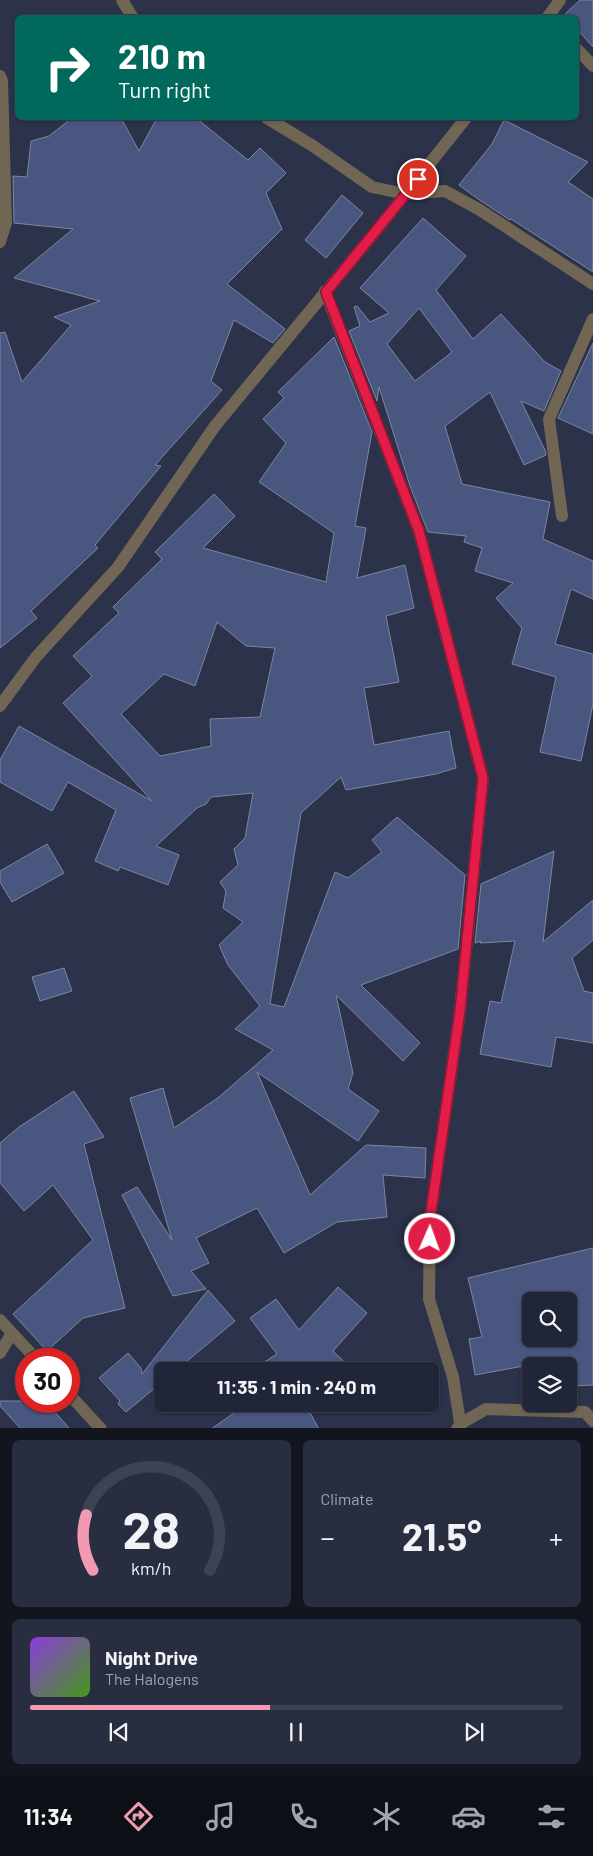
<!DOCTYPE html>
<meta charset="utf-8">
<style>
:root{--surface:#202637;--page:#282e3f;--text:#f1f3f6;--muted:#a2a5ad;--line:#3d4352;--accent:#f19ab2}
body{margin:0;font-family:Barlow,sans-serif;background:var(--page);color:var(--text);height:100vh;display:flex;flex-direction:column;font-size:19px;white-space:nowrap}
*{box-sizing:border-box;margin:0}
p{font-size:16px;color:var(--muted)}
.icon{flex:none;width:28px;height:28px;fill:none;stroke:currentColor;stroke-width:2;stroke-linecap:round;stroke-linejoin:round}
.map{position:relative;height:1428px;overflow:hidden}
.details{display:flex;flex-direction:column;gap:12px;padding:12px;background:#12151e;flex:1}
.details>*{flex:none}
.top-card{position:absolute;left:15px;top:15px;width:564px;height:105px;border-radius:8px;box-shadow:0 1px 4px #0004,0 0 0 1px var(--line);background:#00695c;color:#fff;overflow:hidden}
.tools{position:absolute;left:522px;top:1292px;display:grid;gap:10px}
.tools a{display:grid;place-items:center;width:55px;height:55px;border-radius:8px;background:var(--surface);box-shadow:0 1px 4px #0004,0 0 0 1px var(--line);font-size:25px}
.speed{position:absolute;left:15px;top:1348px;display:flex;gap:10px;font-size:25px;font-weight:700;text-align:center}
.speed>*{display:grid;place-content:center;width:65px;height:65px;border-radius:50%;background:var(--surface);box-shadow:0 1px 4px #0004,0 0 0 1px var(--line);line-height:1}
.speed .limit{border:8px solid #d22;background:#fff;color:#111}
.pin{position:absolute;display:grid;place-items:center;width:42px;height:42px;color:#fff;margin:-21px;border:2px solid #fff;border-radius:50%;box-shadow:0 1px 5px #0007}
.me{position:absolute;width:55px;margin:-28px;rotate:2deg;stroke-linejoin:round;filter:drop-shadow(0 0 4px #0008)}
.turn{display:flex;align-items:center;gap:18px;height:105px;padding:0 20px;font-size:22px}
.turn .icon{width:65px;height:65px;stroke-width:2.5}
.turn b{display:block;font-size:35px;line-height:42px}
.big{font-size:38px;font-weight:700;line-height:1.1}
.details .widget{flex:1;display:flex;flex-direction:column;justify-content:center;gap:8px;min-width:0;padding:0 18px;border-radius:8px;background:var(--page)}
.details .dial{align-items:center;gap:0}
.dial svg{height:130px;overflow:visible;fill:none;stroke:var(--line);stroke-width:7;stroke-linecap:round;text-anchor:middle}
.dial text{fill:var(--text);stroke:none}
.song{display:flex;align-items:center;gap:15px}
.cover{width:60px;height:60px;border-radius:8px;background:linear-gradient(135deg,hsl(270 70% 55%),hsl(100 70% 35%))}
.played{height:5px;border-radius:2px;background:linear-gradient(90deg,var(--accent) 45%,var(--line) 45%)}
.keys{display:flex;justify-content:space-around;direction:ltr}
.heat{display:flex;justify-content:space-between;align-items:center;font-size:28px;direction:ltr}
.details .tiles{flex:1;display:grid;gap:12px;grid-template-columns:1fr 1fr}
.widget:last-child{grid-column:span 2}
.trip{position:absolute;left:154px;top:1362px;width:285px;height:50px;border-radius:8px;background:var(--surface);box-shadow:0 1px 4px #0004,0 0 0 1px var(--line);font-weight:700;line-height:50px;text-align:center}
.menu{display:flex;height:80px;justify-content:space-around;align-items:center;background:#0d0f16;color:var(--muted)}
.menu .icon{width:35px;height:35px}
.menu .selected{color:var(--accent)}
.menu b{font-size:22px;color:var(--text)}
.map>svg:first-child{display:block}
</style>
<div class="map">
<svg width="593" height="1429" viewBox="0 0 593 1429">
<rect width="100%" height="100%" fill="#2b3249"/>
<path fill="#495680" stroke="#7d86a1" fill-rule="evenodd" d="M580,0h13v47l-17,-19v-10h-9l-3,-3z
M72,118h49l18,33 18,-33h39l52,42 12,-12 26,25 -20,20 16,36 -55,55 58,45 -12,14 -39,-23 -23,61 11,9 -67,75 6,1 -66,79 3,3 -67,63 6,7 -37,30v-315l5,-1 17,50 49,-57 -17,-8 46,-16 -86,-23 59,-49 -59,-6 -1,-47 14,1 4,-36 18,-5z
M504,120l84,42 -20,20 25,17v73l-82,-53 -1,1 -32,-21 -19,-14 33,-41z
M342,195l21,18 -37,45 -21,-18z
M423,218l43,38 -30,34 37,49 28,-25 44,48 16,9 -17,40 -23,-10 24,49 1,5 -22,10 -34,-73 -45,34 17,58 88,18 -7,37 50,22v38l-22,-10 -16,55 38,10v50l-12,57 -41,-9 16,-75 -44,-13 10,-36 -26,-30 17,-15 -38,-12 7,-23 -18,-6 2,-6 -38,-4 -18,-46 -31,-99 -2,14 -28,-70 11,-5 -6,-19 3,-1 13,16 19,-9 -29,-25zM419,308l33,44 -37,29 -28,-37z
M334,337l38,95 -17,94 11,2 -9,50 48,-13 9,43 -28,8 13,66 -35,6 10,57 75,-14 7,37 -20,6 -90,16 -5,-13 -40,36 -31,191 14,3 51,-135 13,6 34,-26 -10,-12 25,-23 68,58 -7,74 -97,36 59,58 -17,18 -67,-66 17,78 -5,16 31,22 -21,30 -101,-69 53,123 56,-50 60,3 -1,30 -42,-3 4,42 -50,5 -53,31 -27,-45 -61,30 13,25 -18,8 15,18 -33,7 -51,-101 15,-8 35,53 -42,-142 33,-10 11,40 45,-31 54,-47 -38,-21 25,-23 -32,-41 -9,-20 24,-23 -20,-14 3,-17 -6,-9 18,-17 -4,-16 11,-11 8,-45 -42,4 -5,7 -9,4 -41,38 23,9 -11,30 -48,-18 -2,4 -23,-10 21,-51 -48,-28 -16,29 -52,-29v-22l19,-34 133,75 -89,-98 29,-27 -19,-20 46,-43 -6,-6 49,-48 -7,-7 59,-58 21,22 -32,32 123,34 8,-49 -75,-51 27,-39 -23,-24 21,-21 -6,-6zM217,622l29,24 29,2 -15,69 -50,2 1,27 -51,10 -39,-42 43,-40 31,12z
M593,343v91l-35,-16z
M47,844l17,29 -52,29 -12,-20v-11z
M554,851l-11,91 50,-42v40l-21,18 12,33 9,2v50l-37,-6 -5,30 -71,-13 10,-53 11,2 14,-62 -35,2 1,-2 -6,2 6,-59z
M64,968l8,23 -32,10 -8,-24z
M74,1091l30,46 -20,7 41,164 -42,10 -36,33 -34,-37 80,-74 -40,-55 -29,26 -24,-28v-40l19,-16z
M593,1248v137l-24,1v-20h-17l-1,-5 -76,14 -6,-36 13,-2 -14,-59zM531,1301h38v38h-38z
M338,1287l29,26 -34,38 21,20h-104l27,-17 -27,-36 26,-19 23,31z
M208,1290l27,31 -60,50h-13v11l-36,30 -8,-8 2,-3 -21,-23 29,-25 13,15 1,6z
M0,1401h45l25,28h-49l-21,-23z
M247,1404h58l14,25h-108z"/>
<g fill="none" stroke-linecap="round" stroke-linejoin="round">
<path stroke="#716653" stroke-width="12" d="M122,0l11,18
M547,18l13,-18
M576,48l17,18
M0,76l2,5 4,142 -6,19
M267,118l46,28 59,41 33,7 40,-3 35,19 113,74
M325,291l94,240 64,247 -23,233 -30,208 -1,80 24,78 8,52
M562,516l-13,-97 44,-100
M0,706l36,-49 82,-90 97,-141 161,-195 90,-113
M0,1320l12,13 -12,20
M12,1333l24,26
M69,1394l32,35
M457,1429l3,-5 26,-15 99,3 8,9"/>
</g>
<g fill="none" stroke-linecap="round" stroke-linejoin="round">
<g stroke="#92132f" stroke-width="12">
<path id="route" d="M418,179l-92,113 93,239 64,247 -23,233 -30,208v20"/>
</g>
<use href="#route" stroke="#e11d48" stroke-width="9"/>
</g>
</svg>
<div class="tools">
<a><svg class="icon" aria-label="search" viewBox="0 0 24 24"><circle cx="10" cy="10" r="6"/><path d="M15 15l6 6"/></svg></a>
<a><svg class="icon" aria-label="layers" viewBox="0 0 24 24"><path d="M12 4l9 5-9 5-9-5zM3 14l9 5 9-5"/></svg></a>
</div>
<div class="speed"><div class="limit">30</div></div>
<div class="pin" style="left:418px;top:179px;background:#d93025"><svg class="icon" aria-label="arrive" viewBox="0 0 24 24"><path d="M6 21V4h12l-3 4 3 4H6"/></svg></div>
<svg class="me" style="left:430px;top:1239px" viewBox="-20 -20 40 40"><circle r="17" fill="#e11d48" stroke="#fff" stroke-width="3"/><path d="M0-11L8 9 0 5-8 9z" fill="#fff"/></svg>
<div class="trip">11:35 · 1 min · 240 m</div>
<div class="top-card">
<div class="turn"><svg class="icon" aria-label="right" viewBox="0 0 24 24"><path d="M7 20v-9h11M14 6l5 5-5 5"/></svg><div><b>210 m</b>Turn right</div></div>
</div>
</div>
<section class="details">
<div class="tiles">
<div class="widget dial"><svg viewBox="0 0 100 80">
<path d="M14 69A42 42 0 1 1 86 69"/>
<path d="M14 69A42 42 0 0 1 10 35" stroke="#f19ab2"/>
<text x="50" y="56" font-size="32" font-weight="700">28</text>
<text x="50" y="72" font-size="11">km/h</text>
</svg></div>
<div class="widget"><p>Climate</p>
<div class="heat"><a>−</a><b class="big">21.5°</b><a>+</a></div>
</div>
<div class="widget">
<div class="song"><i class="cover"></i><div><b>Night Drive</b><p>The Halogens</p></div></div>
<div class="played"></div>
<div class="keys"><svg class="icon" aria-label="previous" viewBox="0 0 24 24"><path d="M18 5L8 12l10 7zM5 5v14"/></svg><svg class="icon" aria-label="pause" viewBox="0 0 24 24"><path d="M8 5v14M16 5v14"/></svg><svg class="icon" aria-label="next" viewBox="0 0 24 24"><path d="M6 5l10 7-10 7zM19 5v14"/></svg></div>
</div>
</div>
</section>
<nav class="menu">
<b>11:34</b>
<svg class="icon selected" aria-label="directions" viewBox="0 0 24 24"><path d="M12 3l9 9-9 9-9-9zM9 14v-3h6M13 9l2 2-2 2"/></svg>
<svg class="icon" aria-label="music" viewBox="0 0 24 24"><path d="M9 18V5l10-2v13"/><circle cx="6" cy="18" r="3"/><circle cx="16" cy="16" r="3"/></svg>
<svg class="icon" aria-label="phone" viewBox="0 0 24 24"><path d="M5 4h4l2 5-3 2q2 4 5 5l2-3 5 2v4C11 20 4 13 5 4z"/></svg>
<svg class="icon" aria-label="climate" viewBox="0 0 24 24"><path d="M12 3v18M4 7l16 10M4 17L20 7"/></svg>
<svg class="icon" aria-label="car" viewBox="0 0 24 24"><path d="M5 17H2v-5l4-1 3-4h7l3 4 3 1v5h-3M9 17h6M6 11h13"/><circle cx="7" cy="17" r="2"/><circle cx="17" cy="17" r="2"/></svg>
<svg class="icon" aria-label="filters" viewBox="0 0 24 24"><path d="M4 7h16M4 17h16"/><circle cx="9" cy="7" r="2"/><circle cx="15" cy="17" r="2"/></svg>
</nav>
